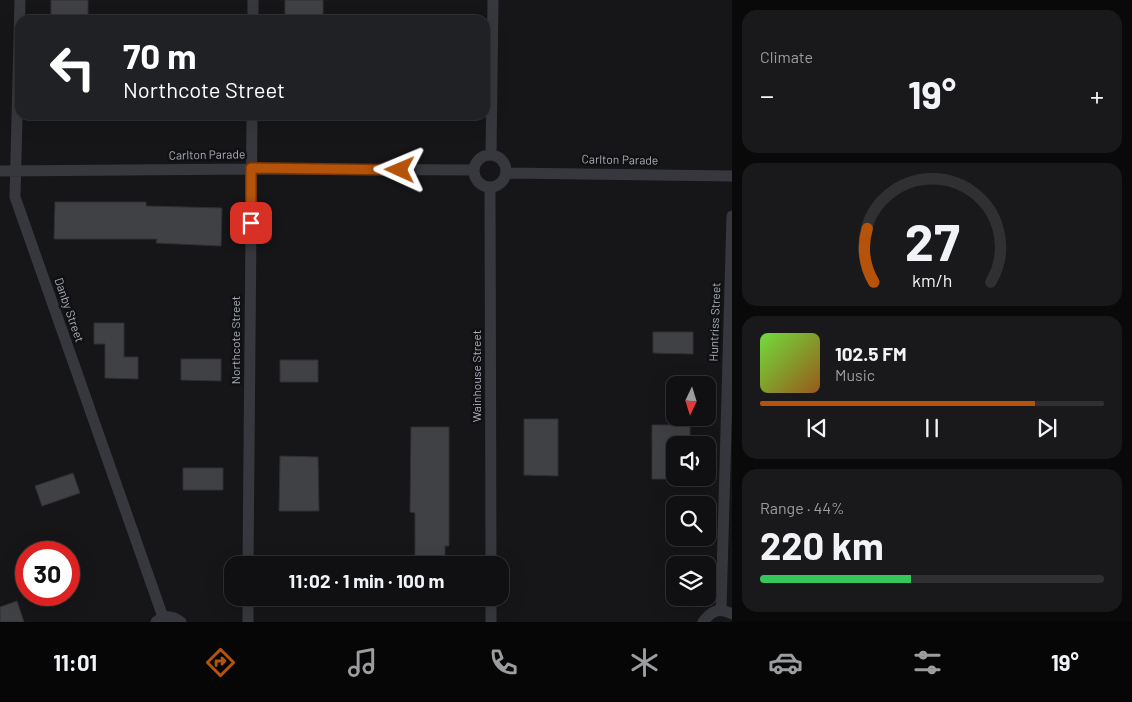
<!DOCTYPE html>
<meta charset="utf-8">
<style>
:root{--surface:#101012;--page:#19191b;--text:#f1f3f6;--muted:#9c9d9f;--line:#303032;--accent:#b45309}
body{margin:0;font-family:Barlow,sans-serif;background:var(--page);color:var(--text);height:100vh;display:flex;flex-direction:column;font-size:19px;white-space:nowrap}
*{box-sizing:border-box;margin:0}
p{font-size:16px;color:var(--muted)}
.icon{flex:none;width:28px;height:28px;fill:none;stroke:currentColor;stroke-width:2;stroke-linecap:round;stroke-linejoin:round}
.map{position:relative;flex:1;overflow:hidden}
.panel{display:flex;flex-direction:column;gap:10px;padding:10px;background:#09090a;width:400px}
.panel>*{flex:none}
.guide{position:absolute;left:15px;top:15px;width:475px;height:105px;border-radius:15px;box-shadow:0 5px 20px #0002,0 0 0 1px var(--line);background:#202124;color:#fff;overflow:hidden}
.needle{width:32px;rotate:184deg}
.controls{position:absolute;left:666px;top:376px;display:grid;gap:10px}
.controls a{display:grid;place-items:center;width:50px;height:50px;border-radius:10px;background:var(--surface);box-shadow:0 5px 20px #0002,0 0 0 1px var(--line);font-size:25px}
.speed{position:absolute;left:15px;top:541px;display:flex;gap:10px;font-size:25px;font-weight:700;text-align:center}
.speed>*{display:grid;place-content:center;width:65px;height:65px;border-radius:50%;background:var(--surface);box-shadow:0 5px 20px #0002,0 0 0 1px var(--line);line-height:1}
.speed .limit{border:8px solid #d22;background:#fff;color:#111}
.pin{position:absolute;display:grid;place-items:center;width:42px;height:42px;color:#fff;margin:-21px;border-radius:10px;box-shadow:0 2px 8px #0006}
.me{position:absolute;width:55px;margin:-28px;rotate:271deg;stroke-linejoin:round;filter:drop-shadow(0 0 4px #0008)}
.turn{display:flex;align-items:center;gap:18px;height:105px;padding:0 25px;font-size:22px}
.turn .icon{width:65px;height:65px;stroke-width:2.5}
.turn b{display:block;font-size:35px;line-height:42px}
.big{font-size:38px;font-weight:700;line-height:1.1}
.panel .widget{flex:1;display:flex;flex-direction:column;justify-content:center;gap:8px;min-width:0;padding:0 18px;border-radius:15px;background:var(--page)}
.panel .dial{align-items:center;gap:0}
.dial svg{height:130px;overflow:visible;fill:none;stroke:var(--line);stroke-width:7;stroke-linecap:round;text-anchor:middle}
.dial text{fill:var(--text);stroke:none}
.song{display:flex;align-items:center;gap:15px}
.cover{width:60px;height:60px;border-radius:8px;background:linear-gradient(135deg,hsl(100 70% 55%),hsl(30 70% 35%))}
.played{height:5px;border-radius:2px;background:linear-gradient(90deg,var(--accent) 80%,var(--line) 80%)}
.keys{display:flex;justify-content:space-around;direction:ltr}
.heat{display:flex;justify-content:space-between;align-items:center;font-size:28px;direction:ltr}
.charge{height:8px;border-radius:4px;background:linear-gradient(90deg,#34c759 44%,var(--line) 0)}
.trip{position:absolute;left:224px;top:556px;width:285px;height:50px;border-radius:15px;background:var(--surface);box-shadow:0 5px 20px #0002,0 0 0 1px var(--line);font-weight:700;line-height:50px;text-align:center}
.tab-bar{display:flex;height:80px;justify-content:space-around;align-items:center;background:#060607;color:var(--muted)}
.tab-bar .icon{width:35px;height:35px}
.tab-bar .current{color:var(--accent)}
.tab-bar b{font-size:22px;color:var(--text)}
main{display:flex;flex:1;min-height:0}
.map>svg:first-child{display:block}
</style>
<main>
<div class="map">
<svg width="732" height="622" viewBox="0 0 732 622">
<rect width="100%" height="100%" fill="#161618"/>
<path fill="#404145" stroke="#303034" d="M51,0h37v17l-37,-1z
M285,0h38v20l-38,-1z
M55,202h91v4l76,2 -1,38 -65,-3 1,-4h-103z
M94,323h30v34h14v22l-33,-1v-34h-11z
M653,332h40v22l-40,-1z
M181,359h40v22l-40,-1z
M280,360h38v22h-38z
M524,419h34v57l-34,-1z
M652,425h38v20h-15v34h-23z
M411,427h38v119h-4v19h-30v-52l-5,-1z
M280,456l38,1 1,54h-40z
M183,468h40v22h-40z
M73,473l7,20 -38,13 -7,-20z
M17,601l7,21h-24v-15z"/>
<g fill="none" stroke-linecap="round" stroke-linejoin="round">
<path stroke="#37383d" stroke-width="11" d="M20,0l-5,197 148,420
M253,20v-20
M491,154l2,-154
M474 171a16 16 0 1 1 32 0a16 16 0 1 1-32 0Z
M0,171l251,-2 223,1
M507,173l225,3
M490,187l1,378
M248,565l4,-450
M491,598v24
M721,609l11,-393
M156,622c8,-7 16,-7 25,0
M248,622v-24
M703,622c8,-11 16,-15 29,-8"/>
</g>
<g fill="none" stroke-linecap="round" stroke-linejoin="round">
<g stroke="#753606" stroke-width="12">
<path id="route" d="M251,223v-55l149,2"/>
</g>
<use href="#route" stroke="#b45309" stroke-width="9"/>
</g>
<g text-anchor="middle" stroke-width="5" stroke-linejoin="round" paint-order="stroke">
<g font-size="12" fill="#a8adb8" stroke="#111113">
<text transform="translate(207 155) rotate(-1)" y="4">Carlton Parade</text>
<text transform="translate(620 160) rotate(1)" y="4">Carlton Parade</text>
<text transform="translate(69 310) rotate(71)" y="4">Danby Street</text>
<text transform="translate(715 322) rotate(-88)" y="4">Huntriss Street</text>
<text transform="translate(236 340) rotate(-90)" y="4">Northcote Street</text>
<text transform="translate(477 376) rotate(-90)" y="4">Wainhouse Street</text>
</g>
</g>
</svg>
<div class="controls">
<a><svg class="needle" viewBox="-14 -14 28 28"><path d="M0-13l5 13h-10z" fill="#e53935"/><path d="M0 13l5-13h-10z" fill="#9c9d9f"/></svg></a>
<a><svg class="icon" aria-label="sound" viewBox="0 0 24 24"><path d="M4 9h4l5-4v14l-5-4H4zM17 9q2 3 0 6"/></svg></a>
<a><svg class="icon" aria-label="search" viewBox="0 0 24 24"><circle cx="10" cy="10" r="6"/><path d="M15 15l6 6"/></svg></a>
<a><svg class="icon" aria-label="layers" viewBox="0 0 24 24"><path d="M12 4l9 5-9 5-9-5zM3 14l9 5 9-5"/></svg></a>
</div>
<div class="speed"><div class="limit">30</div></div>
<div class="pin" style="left:251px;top:223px;background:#d93025"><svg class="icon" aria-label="arrive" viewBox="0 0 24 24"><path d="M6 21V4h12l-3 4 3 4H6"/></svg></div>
<svg class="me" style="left:400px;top:170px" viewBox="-20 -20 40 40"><path d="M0-17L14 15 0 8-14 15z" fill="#b45309" stroke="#fff" stroke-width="4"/></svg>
<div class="trip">11:02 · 1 min · 100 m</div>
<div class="guide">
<div class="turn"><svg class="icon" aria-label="left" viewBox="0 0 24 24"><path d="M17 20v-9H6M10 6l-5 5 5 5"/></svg><div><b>70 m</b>Northcote Street</div></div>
</div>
</div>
<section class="panel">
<div class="widget"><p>Climate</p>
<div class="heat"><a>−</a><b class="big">19°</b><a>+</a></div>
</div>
<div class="widget dial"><svg viewBox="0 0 100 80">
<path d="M14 69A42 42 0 1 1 86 69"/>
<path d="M14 69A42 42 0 0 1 10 36" stroke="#b45309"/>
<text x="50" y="56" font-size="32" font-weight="700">27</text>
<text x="50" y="72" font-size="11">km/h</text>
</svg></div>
<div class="widget">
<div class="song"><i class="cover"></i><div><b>102.5 FM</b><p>Music</p></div></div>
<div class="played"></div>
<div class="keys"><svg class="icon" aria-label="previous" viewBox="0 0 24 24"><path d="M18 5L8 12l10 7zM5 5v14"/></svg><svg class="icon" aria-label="pause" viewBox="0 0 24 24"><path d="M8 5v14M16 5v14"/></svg><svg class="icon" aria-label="next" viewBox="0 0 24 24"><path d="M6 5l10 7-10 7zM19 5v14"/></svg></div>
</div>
<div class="widget"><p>Range · 44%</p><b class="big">220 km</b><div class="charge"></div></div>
</section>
</main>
<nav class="tab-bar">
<b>11:01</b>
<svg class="icon current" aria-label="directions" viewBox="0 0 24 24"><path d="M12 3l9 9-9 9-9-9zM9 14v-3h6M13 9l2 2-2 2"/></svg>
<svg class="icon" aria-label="music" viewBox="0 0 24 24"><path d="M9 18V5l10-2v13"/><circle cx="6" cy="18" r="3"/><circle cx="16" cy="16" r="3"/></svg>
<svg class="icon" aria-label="phone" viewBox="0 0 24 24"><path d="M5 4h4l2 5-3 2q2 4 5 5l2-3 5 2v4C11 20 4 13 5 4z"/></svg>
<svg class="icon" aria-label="climate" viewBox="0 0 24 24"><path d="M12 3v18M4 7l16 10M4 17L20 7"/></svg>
<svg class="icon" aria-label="car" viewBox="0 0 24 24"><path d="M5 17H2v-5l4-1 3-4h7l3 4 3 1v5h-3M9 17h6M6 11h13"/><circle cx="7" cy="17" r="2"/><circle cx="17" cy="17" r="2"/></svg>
<svg class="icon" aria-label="filters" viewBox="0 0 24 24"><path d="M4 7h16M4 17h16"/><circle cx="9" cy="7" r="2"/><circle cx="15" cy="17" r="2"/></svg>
<b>19°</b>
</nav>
